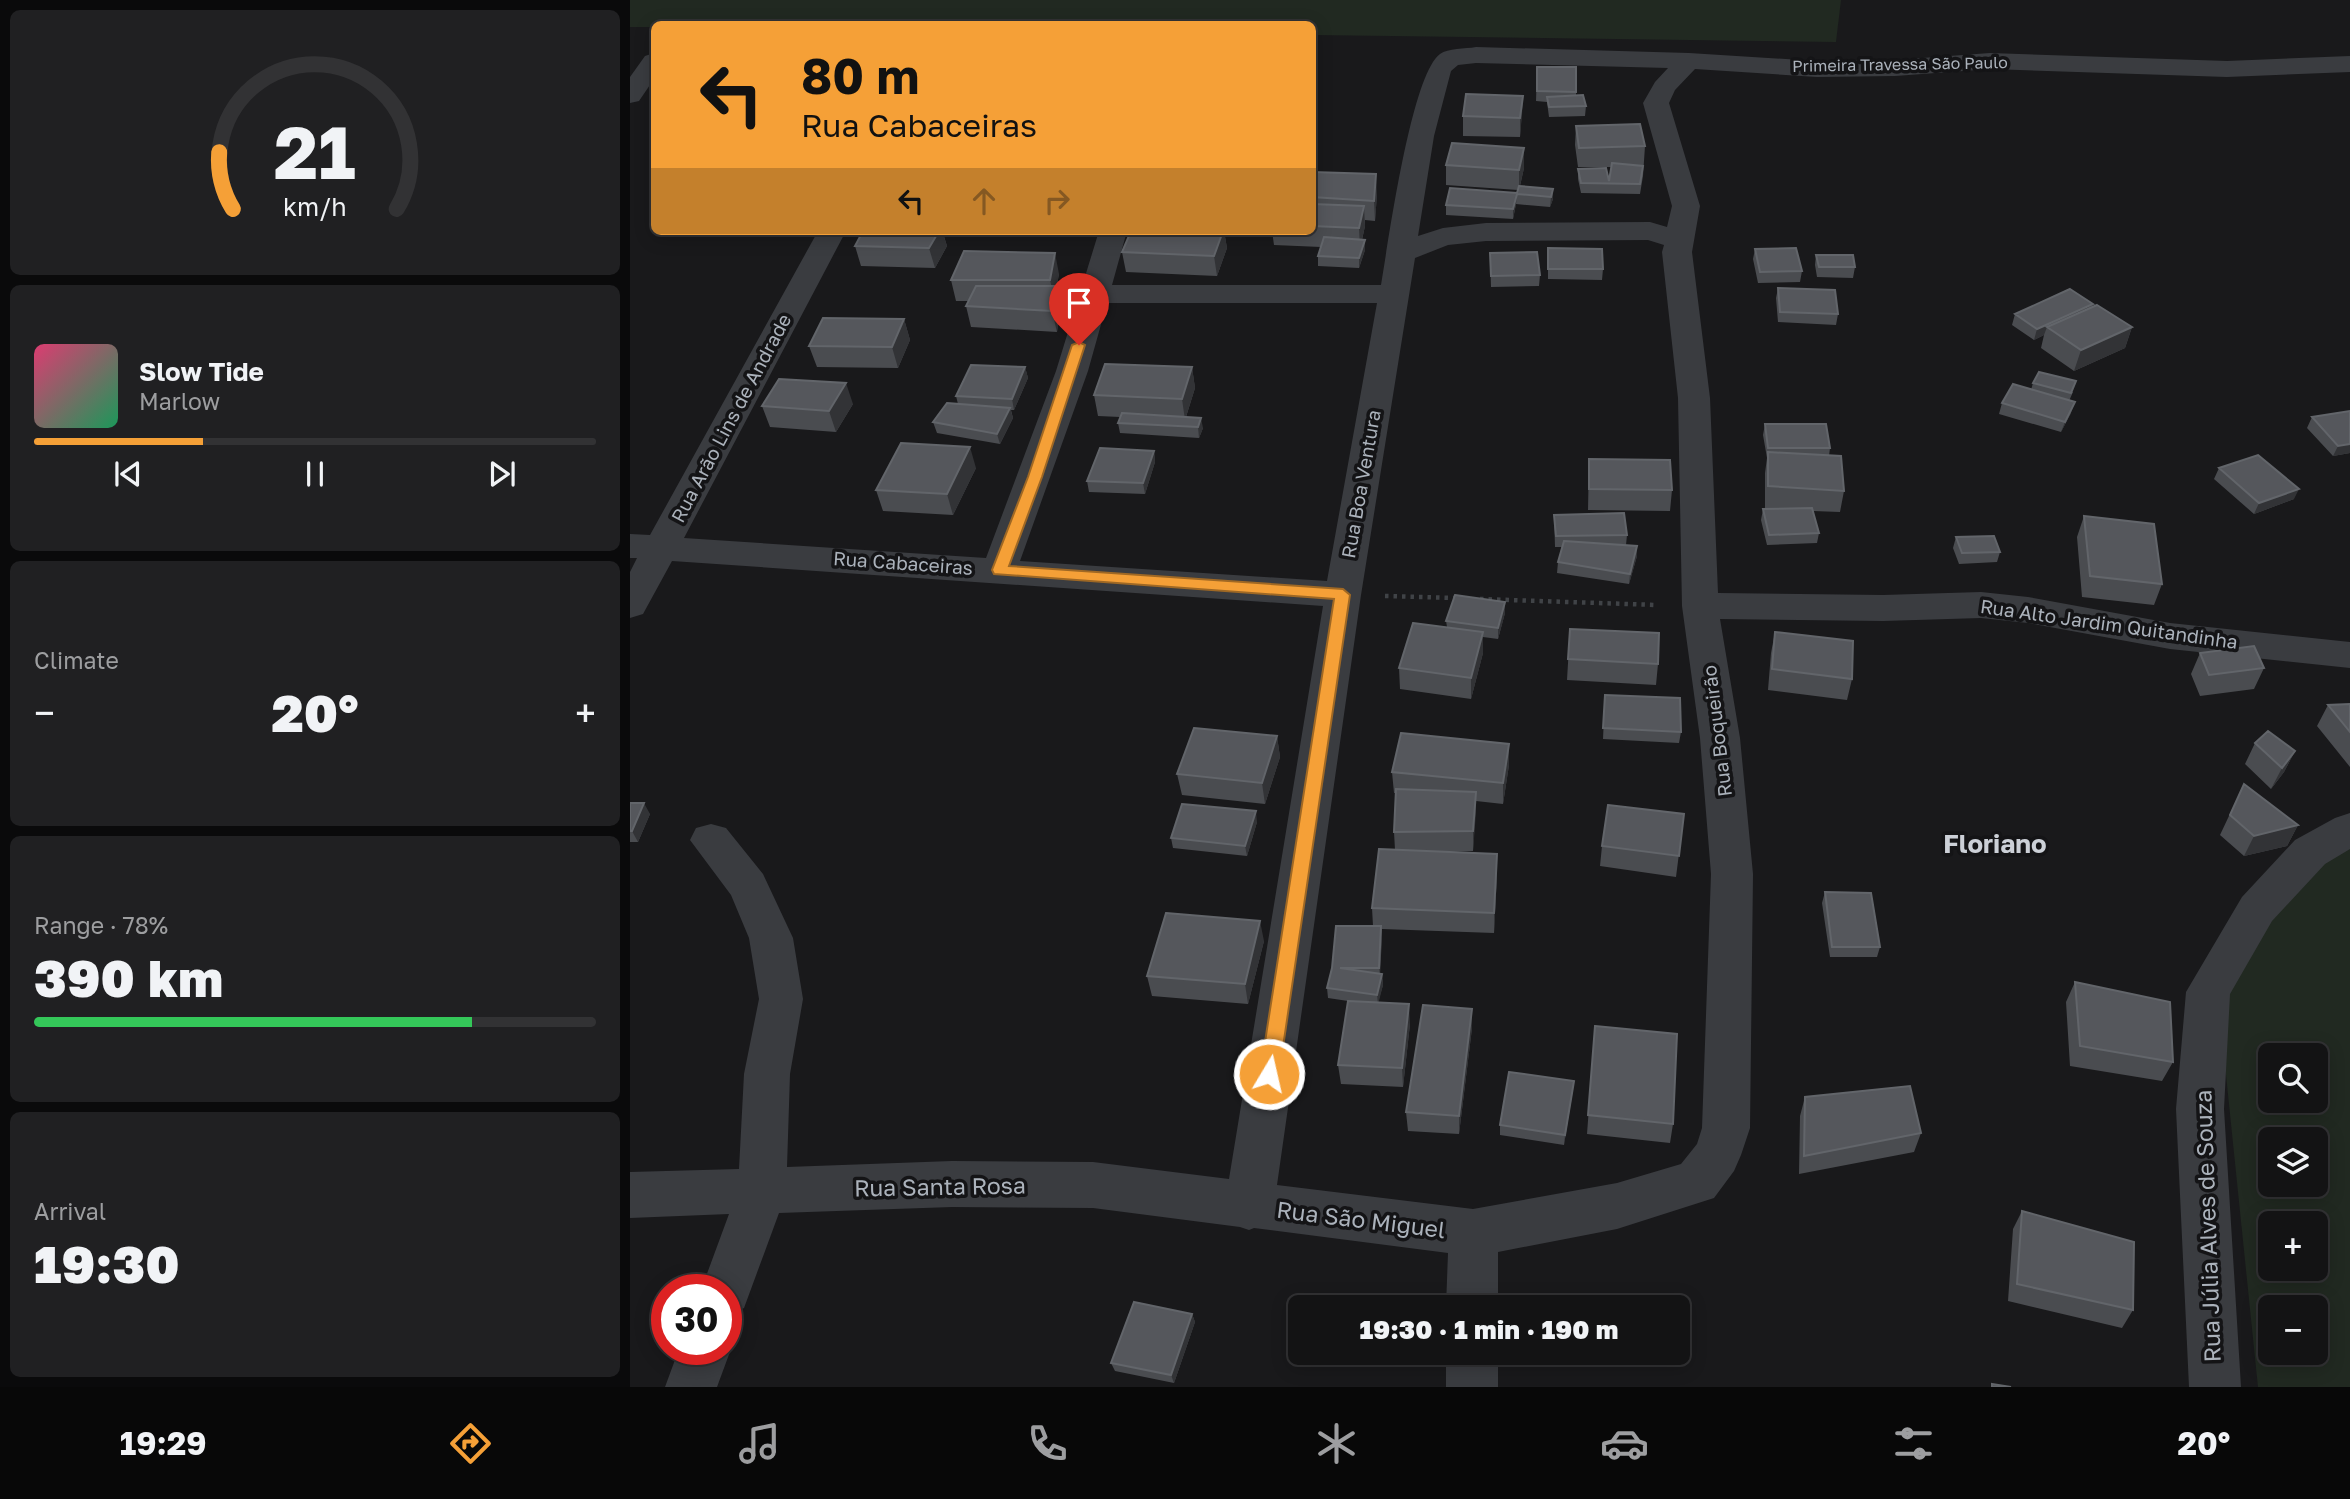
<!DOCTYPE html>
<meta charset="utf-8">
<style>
:root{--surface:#131314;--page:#202022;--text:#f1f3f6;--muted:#9d9ea0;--line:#323234;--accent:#f5a037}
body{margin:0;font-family:"Golos Text",sans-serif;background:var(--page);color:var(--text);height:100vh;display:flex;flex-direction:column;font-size:26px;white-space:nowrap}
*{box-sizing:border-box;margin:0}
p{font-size:23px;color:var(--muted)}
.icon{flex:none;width:38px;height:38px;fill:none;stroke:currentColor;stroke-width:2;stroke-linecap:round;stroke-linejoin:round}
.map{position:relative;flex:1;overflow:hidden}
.side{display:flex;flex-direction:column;gap:10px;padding:10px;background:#0a0a0b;width:630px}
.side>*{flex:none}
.guide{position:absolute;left:21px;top:21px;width:665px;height:214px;border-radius:10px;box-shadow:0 4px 18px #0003,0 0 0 2px var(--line);background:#f5a037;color:#111;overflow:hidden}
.controls{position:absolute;left:1628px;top:1043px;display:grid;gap:14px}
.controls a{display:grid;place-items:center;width:70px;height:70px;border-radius:10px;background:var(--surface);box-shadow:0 4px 18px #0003,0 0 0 2px var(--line);font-size:35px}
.speed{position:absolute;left:21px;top:1274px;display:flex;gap:14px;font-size:35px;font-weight:700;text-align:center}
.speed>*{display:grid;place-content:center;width:91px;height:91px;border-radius:50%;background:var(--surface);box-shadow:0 4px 18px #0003,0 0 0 2px var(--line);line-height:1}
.speed .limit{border:10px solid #d22;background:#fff;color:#111}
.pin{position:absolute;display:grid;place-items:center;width:60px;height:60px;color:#fff;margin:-72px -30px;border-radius:50% 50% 50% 0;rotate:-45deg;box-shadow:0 0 7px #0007}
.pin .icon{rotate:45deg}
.me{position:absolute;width:77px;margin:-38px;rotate:9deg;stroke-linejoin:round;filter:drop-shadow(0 0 5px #0008)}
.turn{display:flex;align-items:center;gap:24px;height:147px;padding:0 35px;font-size:32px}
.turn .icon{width:91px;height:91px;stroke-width:2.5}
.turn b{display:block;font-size:49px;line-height:60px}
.lanes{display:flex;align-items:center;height:66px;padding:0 35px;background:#0003;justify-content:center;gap:35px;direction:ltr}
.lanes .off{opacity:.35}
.big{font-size:52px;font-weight:800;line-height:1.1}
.side .widget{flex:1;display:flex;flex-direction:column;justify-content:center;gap:10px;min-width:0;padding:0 24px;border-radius:10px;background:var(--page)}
.side .dial{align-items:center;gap:0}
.dial svg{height:182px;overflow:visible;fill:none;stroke:var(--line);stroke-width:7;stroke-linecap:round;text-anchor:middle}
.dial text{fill:var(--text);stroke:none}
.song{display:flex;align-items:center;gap:21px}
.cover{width:84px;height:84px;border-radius:10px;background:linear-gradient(135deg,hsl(340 70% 55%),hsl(150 70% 35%))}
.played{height:7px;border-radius:4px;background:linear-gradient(90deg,var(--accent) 30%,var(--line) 30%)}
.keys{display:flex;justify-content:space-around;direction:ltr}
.heat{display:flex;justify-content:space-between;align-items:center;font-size:38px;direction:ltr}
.charge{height:10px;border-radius:5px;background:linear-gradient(90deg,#34c759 78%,var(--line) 0)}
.trip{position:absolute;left:658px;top:1295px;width:402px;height:70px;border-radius:10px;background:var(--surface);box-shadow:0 4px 18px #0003,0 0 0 2px var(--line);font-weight:800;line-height:70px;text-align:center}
.menu{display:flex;height:112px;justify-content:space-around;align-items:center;background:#080808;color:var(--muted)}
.menu .icon{width:49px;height:49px}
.menu .current{color:var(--accent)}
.menu b{font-size:32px;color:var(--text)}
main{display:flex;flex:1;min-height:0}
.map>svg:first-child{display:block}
</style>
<main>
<section class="side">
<div class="widget dial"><svg viewBox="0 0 100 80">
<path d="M14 69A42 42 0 1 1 86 69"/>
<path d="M14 69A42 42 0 0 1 8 44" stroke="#f5a037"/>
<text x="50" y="56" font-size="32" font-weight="700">21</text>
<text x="50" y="72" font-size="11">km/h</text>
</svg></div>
<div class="widget">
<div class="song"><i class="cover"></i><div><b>Slow Tide</b><p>Marlow</p></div></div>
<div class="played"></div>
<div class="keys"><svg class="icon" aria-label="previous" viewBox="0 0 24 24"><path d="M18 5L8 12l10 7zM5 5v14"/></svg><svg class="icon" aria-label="pause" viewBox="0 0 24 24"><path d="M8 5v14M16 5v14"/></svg><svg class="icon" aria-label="next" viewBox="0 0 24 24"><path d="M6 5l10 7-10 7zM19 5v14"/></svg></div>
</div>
<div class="widget"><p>Climate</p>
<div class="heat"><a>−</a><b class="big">20°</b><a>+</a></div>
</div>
<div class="widget"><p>Range · 78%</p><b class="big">390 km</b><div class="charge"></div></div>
<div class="widget"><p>Arrival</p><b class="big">19:30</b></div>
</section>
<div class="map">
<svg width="1720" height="1387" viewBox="0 0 1720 1387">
<rect width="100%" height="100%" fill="#19191b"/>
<path fill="#212921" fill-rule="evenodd" d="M0,0h1211l-5,42 -523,-7 -1,-11h-658v3h-24z
M1720,842v545h-92l-41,-400 103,-137zM1640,1055h45v46h-45zM1640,1139h45v46h-45zM1640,1223h45v46h-45zM1640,1307h45v46h-45z"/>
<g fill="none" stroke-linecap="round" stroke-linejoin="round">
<path stroke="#404347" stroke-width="4.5" stroke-dasharray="3.5 5" stroke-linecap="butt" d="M755,596l72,2
M850,599l177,6"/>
<path fill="#3a3c40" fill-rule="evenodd" d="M846,47l213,6 128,8 78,-1 95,-7 237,8 123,-5v16l-123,5 -237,-8 -95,7 -78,1 -122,-8 -20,21 -6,13 31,103 -8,46 18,146 8,195 165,2 98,-3 47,5 142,26 180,19v26l-180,-19 -142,-26 -47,-5 -98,3 -163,-2 20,119 13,136 -3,254 -9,27 -7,16 -20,27 -97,31 -119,23v55h-52l2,-54 -194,-25 -5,2 -9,-3 -147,-19 -141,-1 -173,6 -35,95 -18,8v-26h-25l28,-76 -99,4v-46l109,-3 5,-95 15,-75 -10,-61 -18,-43 -41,-55 6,-12 15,-4 15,4 37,46 30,64 10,61 -13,75 -3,93 165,-6 141,1 136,17 94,-573 -651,-45 -29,53 -13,4v-46l7,-14h-7v-24l20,1 168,-304h28l-162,307 302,20 70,-187 43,-140h28l-15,54h269c7,-41 30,-210 59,-231 8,-6 25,-5 36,-7zM846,63l192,5 -13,14 -12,21 29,103 -5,21 -17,-5 -164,1 -43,5 -25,8 16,-100 17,-65 7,-6zM1018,240l16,5 -2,7 16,146 4,208 18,132 11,136 -9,254 -5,16 -16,20 -64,19 -144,26 -196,-24 84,-590 54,-337 33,-13 38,-4zM477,303h270l-50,278 -307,-20 68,-190z
M24,53v26l-15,22 -9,2v-26l15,-21z
M1720,813v36l-25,15 -53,57 -42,73 -6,115 17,278h-52l-13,-278 10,-117 56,-95 53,-57 40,-22z
M96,1337l5,12 -14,38h-52l14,-38h47z
M816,1353h52v34h-52z"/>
</g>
<path fill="#4a4c50" d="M907,67l39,25v4l10,10 -1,10 -36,1 -2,-15 -11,-1z
M893,96l-3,41 -57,-1v-20z
M946,126l69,20 -2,30 -3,18 -59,-1 -3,-14v-10l31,12 2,-14h-33l-3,-22z
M894,148v20l-4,18 33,3v10l-3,8 -34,-3 -3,15 -67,-4v-10l71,-12 1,-3 -72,-5v-20z
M682,172l65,22 -2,27 -10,-1v6l-3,14 3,10 -6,18 -41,-2v-10l3,-9 -47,-2 -2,-14h40z
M233,231h89l-1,2h-8l4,13 -12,22 -74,-2 -6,-20z
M501,231h93l3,17 -10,28 -91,-4 -4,-20z
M918,248l55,21 -1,11 -54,-1z
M1125,249l47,22 -2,11 -42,1 -5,-24z
M860,253l50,22 -1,11 -48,1z
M1186,255l39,12 -2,11 -36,-1 -2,-12z
M429,274l-3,16 4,16 -3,26 -86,-5 -5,-21 2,-5h-12l-5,-21z
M1148,288l60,26 -2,11 -58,-3 -2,-24z
M1463,306l39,21 -7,21 -51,23 -33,-23 3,-13 -10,5 -22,-15 3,-11z
M274,319l6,21 -12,28 -81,-1 -8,-21z
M395,367l3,11 -14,32h-3l2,8 -13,26 -63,-11 -4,-11 25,-18 -2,-8z
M562,367l3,21 -9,29 17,11 -4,10 -79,-5 -2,-10 2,-6 -22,-1 -4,-21z
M1403,383l40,9 -4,9 2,12 -10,19 -62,-18 3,-11 29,-13z
M223,404l-17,28 -66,-5 -8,-21z
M1720,411v42l-17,3 -26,-28 5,-11z
M1135,424l65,24 -1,8 15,35 -4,21 -27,-1 6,22 -2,10 -50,2 -6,-25 2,-11h20l-18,-1v-35l2,-15 -4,-23z
M524,451l1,11 -10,32 -56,-2 -2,-11z
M959,459l83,31 -2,21 -82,-1z
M346,468l-23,47 -70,-4 -7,-21z
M1589,468l75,31 -40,15 -40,-35z
M924,515l73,20 -1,10 11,1v10l-8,28 -72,-11 1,-11 5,-15h-8z
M1454,516l78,68 -8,21 -72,-8 -5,-60z
M1326,537l44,15 -3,10 -38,2 -6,-16z
M875,613l-7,26 -15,-2v16l-12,46 -71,-10 -1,-21 48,-41 -1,-6z
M940,629l88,35 -2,21 -89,-5z
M1145,632l77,47 -5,21 -79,-10 3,-37z
M1570,653l64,15 -10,21 -54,7 -9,-22z
M975,695l76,37 -2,11 -76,-4z
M1720,704v63l-33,-41 11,-21z
M647,736l3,21 -15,47 -83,-9 -5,-21z
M1625,743l40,8 -11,21 -13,17 -26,-25z
M879,765l-6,39 -27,-3 -3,50 -35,1 59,23 -3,58 -112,-4v8l-2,37h2l1,11 -5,17 32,22 -7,63 -62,-3 -3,-19 10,-64 -20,-3 -1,-10 46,-62 -1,-18 23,-58 -1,-18 2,-39h-2l-2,-21z
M1614,784l54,41 -11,21 -43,10 -24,-21z
M0,803l20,11 -12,28h-8z
M1054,814l-8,63 -76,-11 2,-20z
M627,822l-10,34 -74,-8 -2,-10z
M1195,892l55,55 -3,10h-47l-8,-54z
M634,941l-16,63 -96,-8 -5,-20z
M1445,982l98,80 -11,19 -92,-15 -4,-64z
M842,1009v19l-13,106 -51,-3 -2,-19z
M965,1026l78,98 -3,19 -83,-9z
M944,1081l-10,64 -64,-10v-10z
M1175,1097l116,36 -7,19 -115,22 1,-58z
M1392,1211l111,99 -11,18 -114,-27 5,-72z
M562,1314l3,8 -21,61 -59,-12 -4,-8z"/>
<path fill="#323336" d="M893,96l-1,19 -2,22v-19z
M894,148v20l-5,22v-20z
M746,174l1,20 -2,27 -1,-20z
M923,189v10l-3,8 1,-10z
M887,194l-1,10 -3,15v-10z
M734,206l1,20 -5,22 -1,-20z
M309,231h3l5,15 -12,22 -6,-20z
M593,231h1l3,17 -10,28 -3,-20z
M735,240v10l-6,18v-10z
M425,253l4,21 -3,16 4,16 -3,26 -5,-21 2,-13 -4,-18z
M1463,304l-3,11 -43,12 -3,8 -10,5 3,-11z
M274,319l6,21 -12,28 -6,-21z
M1502,327l-7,21 -51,23 7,-21z
M395,367l3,11 -14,32 -2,-11z
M562,367l3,21 -10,32 -3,-21z
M216,383l7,21 -17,28 -7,-21z
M1445,402l-4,11 -10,19 4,-10z
M380,408l3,10 -13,26 -3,-10z
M571,418l2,10 -4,10 -1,-11z
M1720,444v9l-17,3 5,-10z
M340,447l6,21 -23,47 -6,-21z
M524,451l1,11 -10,32 -2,-11z
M1669,489l-5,10 -40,15 5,-11z
M1007,546v10l-8,28 1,-10z
M875,602v11l-7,26v-11z
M853,632v21l-12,46v-21z
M647,736l3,21 -15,47 -3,-21z
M879,744v21l-6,39v-21z
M1665,751l-11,21 -13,17 11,-21z
M846,792v21l-3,38v-20z
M14,803l6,11 -12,28 -6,-11z
M626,811l1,11 -10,34 -2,-10z
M1668,825l-11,21 -43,10 10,-20z
M867,854v21l-3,58v-20z
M630,921l4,20 -16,63 -3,-20z
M751,926l1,11 -3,41v-10z
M752,974l1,11 -5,20 -1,-10z
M779,1004l1,20 -7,63 -1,-19z
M842,1009v19l-13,106v-18z
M944,1081l-1,10 -9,54 1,-10z
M562,1314l3,8 -21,61 -3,-8z"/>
<path fill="#55575c" stroke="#62656a" stroke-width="2" d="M907,67h39v25l-39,-1z
M836,94l57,2 -3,22 -57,-2z
M953,95l3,11 -37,1 -2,-10z
M1010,124l5,22 -66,2 -3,-22z
M822,143l72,5 -5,22 -73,-5z
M982,163l31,3 -3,18 -59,-1 -3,-14 28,-1 3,13z
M682,172l64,2 -2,27 -62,-4z
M889,186l34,3 -2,8 -34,-3 -4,15 -67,-4 4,-17 67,5z
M682,204l52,2 -5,22 -47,-2z
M233,231h76l-10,17 -74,-2z
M501,231h92l-9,25 -92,-4z
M694,237l41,3 -6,18 -41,-2z
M918,248l54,1 1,20h-55z
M1166,248l6,23 -42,1 -5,-23z
M334,251l91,2 -5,27h-99z
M907,252l3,23 -49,1 -1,-23z
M1186,255h37l2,12h-36z
M346,286h79l-3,25 -86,-5z
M1148,288l57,2 3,24 -58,-2z
M1440,289l23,15 -56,25 -22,-15z
M1467,305l35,22 -51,23 -34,-23z
M193,318l81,1 -12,28 -83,-1z
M475,364l87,3 -10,32 -88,-4z
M341,365l54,2 -13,32 -56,-3z
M1409,372l37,9 -5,12 -38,-10z
M149,379l67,4 -17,28 -67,-5z
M1383,384l62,18 -10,20 -63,-19z
M317,403l63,5 -13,26 -64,-12z
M1720,411v33l-12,2 -26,-29z
M492,413l79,5 -3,9 -80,-4z
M1135,424h61l4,24h-62z
M271,443l69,4 -23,47 -71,-4z
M470,448l54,3 -11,32 -56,-2z
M1138,452l73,4 3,35 -76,-5z
M1628,455l41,34 -40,14 -40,-35z
M959,459l81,1 2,30 -83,-1z
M1182,508l7,25 -50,2 -6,-26z
M994,513l3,22 -71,1 -2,-21z
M1454,516l70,8 8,60 -72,-8z
M1364,536l6,16 -38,1 -6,-16z
M934,541l73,5 -7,28 -72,-12z
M825,595l50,7 -7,26 -52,-7z
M783,623l70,9 -12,46 -72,-10z
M940,629l89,4 -1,31 -90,-5z
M1145,632l78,9 -1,38 -80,-10z
M1624,646l10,22 -55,7 -9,-22z
M975,695l75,3 1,34 -78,-4z
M1720,704v28l-22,-27z
M564,728l83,8 -15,47 -85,-9z
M1638,731l27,20 -13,17 -27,-25z
M771,733l108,11 -6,39 -111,-11z
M1614,784l54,41 -44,11 -24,-21z
M766,789l80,3 -3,39 -79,1z
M0,803h14l-12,28h-2z
M552,804l74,7 -11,35 -74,-8z
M978,805l76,9 -5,42 -77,-10z
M749,849l118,5 -3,59 -122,-5z
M1195,892l46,1 9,54h-48z
M536,913l94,8 -15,63 -98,-8z
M706,926h45l-2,42h-39l42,6 -5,21 -50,-7 5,-20z
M1445,982l95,20 3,60 -93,-16z
M718,1001l61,3 -7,64 -64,-3z
M793,1005l49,4 -13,107 -53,-4z
M965,1026l82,8 -4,90 -85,-9z
M879,1072l65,9 -9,54 -65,-10z
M1280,1086l11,47 -117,23 1,-59z
M1392,1211l112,31 -1,68 -116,-26z
M504,1302l58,12 -21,61 -60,-12z
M1362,1384l19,3h-19z"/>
<path fill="#f5a037" stroke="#9f6824" stroke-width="2" d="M449,342l6,3 -43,132 -33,89 334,23 7,6 -71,479 -3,6 -7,2 -7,-2 -2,-6 74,-475 -340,-25 -2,-4 36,-93 44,-132z"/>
<g text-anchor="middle" stroke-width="7" stroke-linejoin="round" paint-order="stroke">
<g font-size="16" fill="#abb2bb" stroke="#141416">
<text transform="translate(1270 64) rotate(-1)" y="6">Primeira Travessa São Paulo</text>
</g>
<g font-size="19" fill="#abb2bb" stroke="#141416">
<text transform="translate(101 418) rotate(-62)" y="7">Rua Arão Lins de Andrade</text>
<text transform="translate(731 484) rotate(-80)" y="7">Rua Boa Ventura</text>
<text transform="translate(273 563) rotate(4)" y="7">Rua Cabaceiras</text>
<text transform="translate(1479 624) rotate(8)" y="7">Rua Alto Jardim Quitandinha</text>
<text transform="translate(1087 731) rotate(-97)" y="7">Rua Boqueirão</text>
</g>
<g font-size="23" fill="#abb2bb" stroke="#141416">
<text transform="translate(310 1187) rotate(-1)" y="8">Rua Santa Rosa</text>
<text transform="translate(731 1220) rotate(7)" y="8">Rua São Miguel</text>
<text transform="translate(1578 1226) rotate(-92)" y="8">Rua Júlia Alves de Souza</text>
</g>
<g font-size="26" font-weight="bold" fill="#ccd0d7" stroke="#141416">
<text x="1365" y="853">Floriano</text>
</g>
</g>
</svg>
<div class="controls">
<a><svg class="icon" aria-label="search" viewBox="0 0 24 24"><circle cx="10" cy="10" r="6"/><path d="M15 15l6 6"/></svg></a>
<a><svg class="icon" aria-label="layers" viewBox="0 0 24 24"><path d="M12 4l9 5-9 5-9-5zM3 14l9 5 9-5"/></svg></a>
<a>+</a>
<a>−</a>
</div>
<div class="speed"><div class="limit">30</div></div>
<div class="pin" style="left:449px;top:345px;background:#d93025"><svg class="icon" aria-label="arrive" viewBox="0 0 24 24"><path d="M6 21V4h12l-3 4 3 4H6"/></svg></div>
<svg class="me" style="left:639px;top:1074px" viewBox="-20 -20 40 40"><circle r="17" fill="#f5a037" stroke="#fff" stroke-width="3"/><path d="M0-11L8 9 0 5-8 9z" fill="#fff"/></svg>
<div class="trip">19:30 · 1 min · 190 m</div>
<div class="guide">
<div class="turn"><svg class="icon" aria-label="left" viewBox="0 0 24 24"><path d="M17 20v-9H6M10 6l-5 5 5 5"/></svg><div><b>80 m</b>Rua Cabaceiras</div></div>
<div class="lanes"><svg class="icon" aria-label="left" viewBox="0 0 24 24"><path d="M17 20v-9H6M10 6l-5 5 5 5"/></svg><svg class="icon off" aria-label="ahead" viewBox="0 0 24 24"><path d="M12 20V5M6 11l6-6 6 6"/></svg><svg class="icon off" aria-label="right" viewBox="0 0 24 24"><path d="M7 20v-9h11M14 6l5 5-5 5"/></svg></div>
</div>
</div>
</main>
<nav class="menu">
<b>19:29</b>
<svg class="icon current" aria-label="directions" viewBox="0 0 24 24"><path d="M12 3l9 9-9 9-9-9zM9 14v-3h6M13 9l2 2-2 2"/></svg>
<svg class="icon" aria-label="music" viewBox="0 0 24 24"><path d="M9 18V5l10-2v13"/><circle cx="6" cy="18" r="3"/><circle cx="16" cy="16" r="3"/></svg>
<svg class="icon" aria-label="phone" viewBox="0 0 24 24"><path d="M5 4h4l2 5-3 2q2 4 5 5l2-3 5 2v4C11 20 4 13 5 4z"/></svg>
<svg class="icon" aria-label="climate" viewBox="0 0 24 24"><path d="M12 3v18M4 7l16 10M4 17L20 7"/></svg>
<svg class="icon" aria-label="car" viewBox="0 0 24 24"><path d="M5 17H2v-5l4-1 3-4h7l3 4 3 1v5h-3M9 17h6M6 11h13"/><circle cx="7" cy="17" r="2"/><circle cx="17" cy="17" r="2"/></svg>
<svg class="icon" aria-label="filters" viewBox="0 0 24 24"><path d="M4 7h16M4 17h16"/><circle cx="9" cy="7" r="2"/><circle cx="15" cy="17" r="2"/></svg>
<b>20°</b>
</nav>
